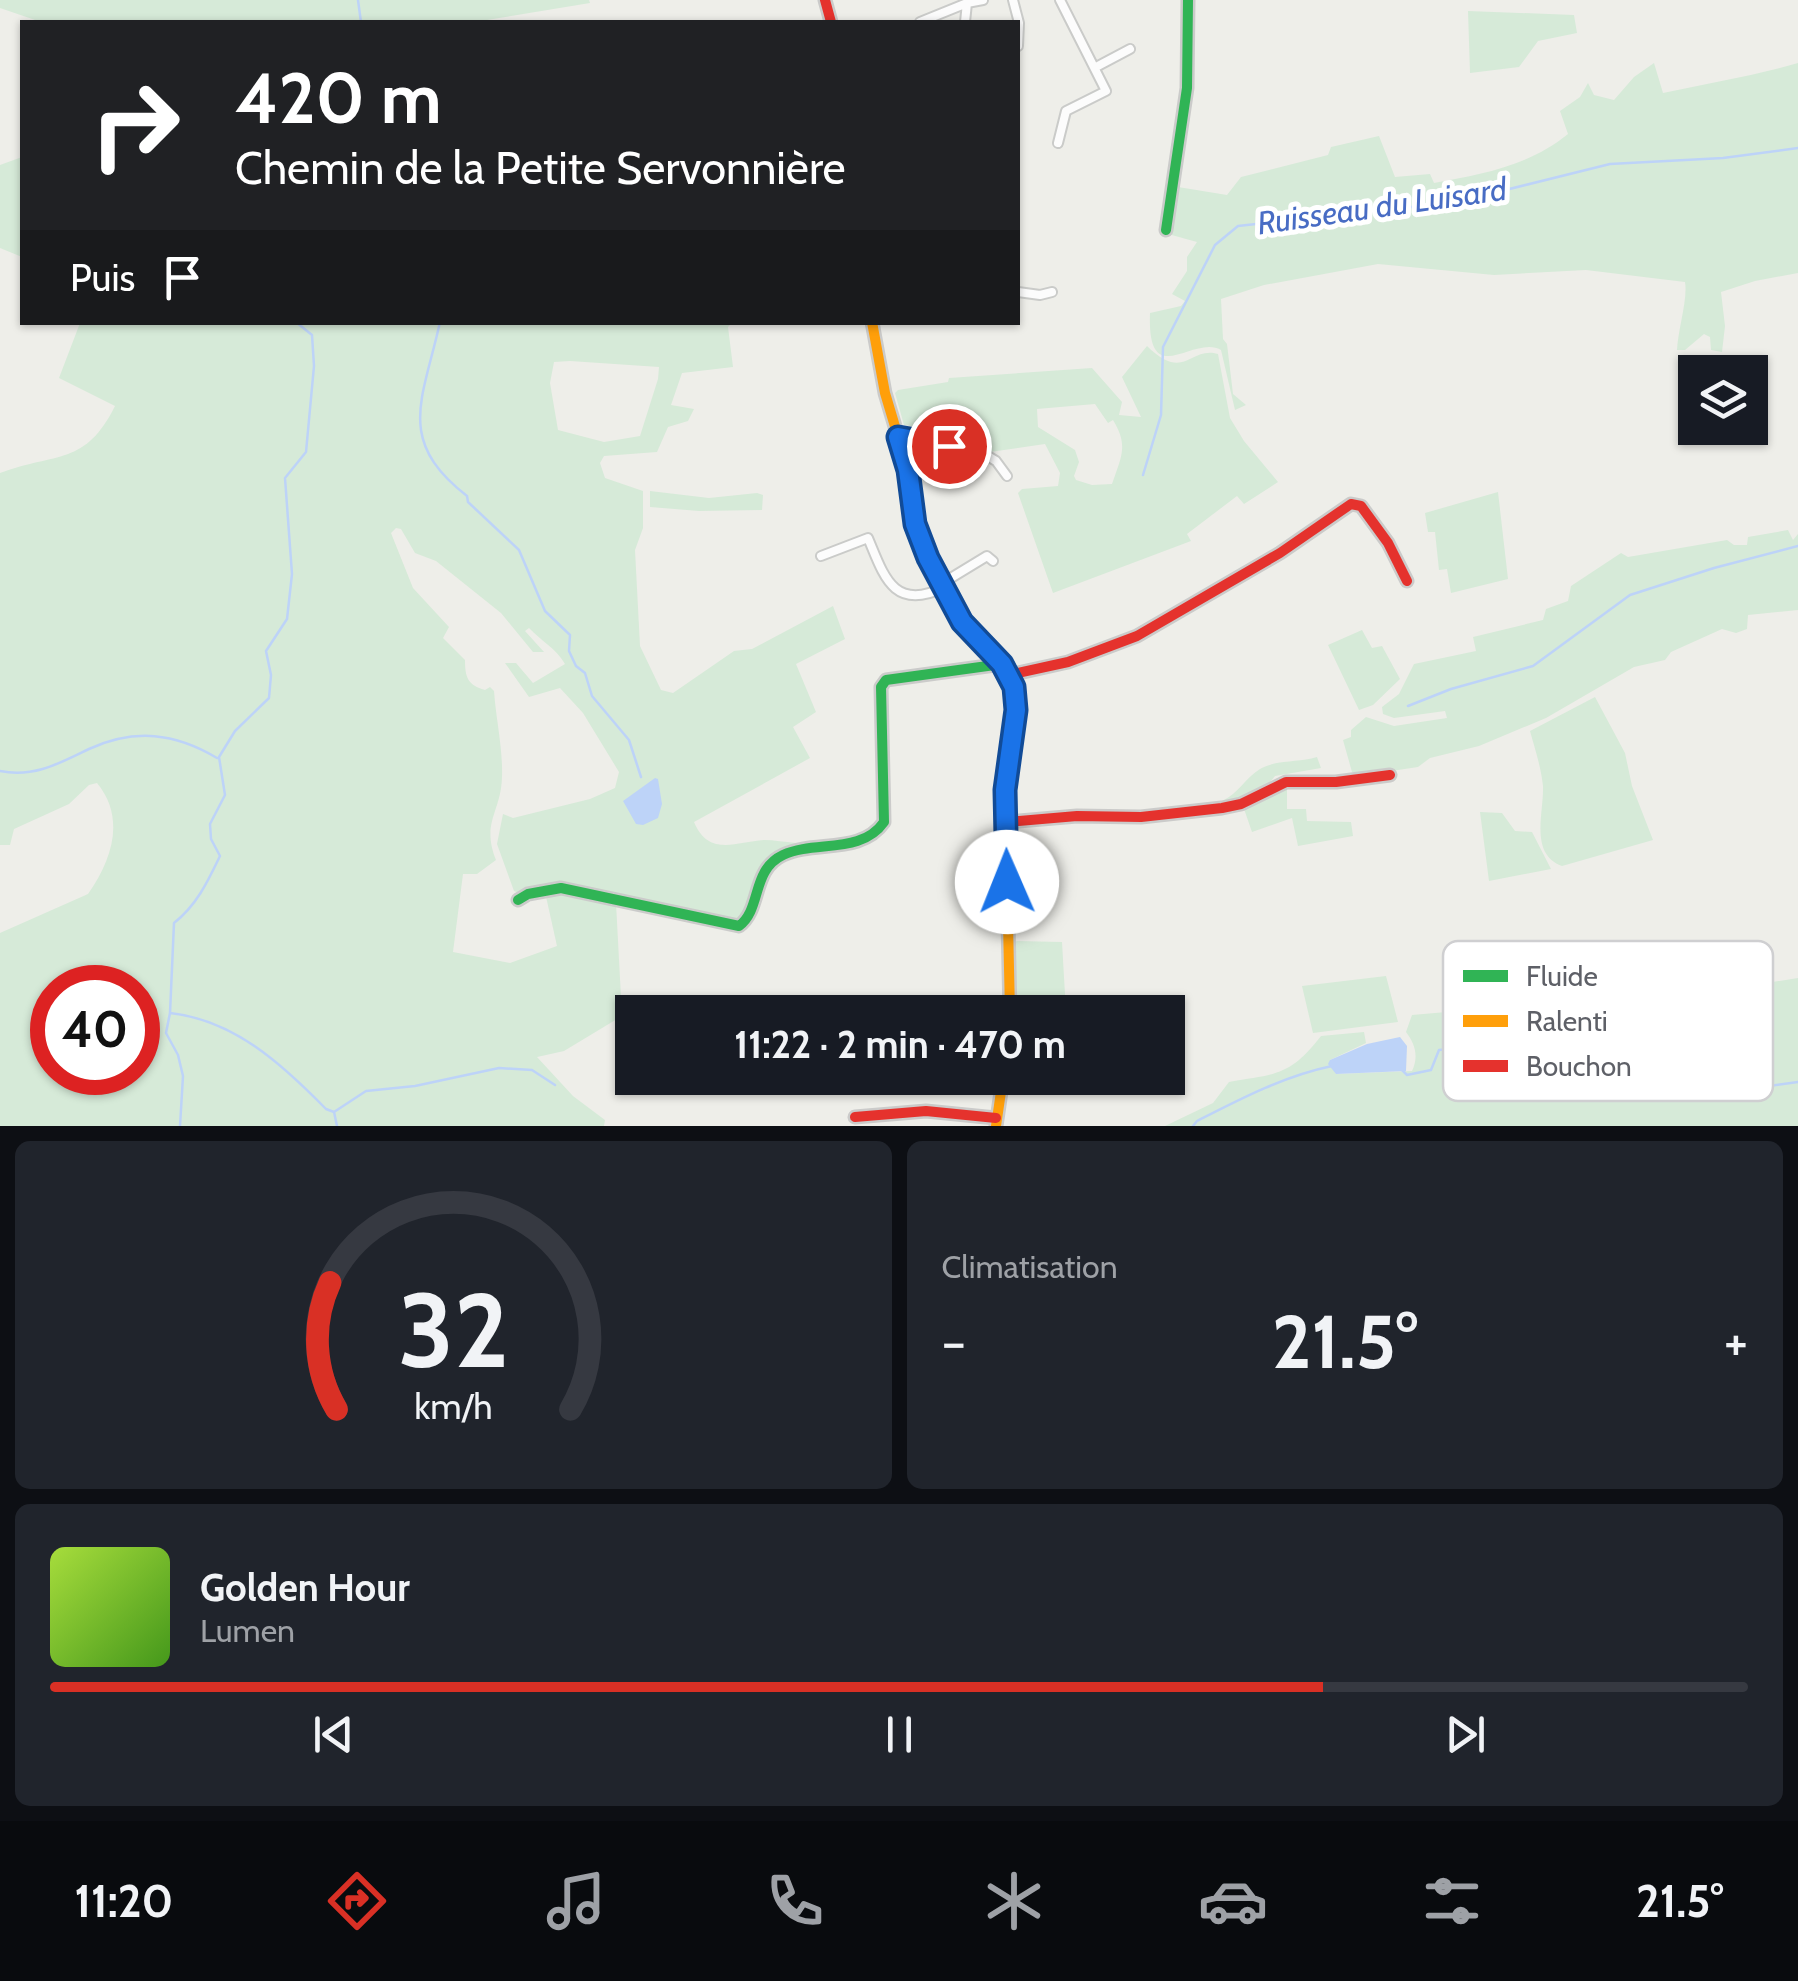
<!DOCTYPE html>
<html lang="fr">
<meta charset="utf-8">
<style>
:root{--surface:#171b24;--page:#20242c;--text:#f1f3f6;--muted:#9ea1a6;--line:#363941;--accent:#d93025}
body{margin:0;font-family:Cabin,sans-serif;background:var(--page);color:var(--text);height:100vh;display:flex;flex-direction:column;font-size:38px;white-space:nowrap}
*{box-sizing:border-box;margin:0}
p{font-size:32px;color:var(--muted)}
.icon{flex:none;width:55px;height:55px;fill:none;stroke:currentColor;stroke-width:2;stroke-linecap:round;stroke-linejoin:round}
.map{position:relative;height:1126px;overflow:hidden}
.panel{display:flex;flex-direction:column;gap:15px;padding:15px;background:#0d0f14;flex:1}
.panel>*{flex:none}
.top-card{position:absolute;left:20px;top:20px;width:1000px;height:305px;border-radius:0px;box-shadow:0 2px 8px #0004;background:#202124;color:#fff;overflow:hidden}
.fabs{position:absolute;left:1678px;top:355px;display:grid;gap:20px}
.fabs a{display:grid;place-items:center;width:90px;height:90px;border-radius:0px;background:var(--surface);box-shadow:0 2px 8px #0004;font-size:50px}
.speed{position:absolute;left:30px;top:965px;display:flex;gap:20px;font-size:50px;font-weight:700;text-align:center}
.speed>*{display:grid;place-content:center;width:130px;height:130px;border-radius:50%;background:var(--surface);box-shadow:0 2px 8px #0004;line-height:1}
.speed .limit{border:15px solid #d22;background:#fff;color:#111}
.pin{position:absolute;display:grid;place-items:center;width:85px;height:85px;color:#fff;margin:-42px;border:5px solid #fff;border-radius:50%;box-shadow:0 2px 10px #0007}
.me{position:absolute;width:110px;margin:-55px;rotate:359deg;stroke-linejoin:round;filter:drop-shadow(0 0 8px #0008)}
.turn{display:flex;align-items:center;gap:35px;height:210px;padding:0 50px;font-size:45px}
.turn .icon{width:130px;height:130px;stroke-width:2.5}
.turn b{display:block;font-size:70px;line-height:85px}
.then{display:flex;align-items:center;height:95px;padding:0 50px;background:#0003;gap:20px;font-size:38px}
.big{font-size:75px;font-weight:700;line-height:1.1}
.panel .tile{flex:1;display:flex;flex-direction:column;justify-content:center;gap:15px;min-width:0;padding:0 35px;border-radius:15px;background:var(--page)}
.panel .dial{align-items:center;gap:0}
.dial svg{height:260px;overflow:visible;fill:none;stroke:var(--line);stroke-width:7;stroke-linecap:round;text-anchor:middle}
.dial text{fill:var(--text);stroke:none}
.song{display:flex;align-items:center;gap:30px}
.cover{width:120px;height:120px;border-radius:15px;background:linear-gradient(135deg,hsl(80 70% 55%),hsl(100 70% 35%))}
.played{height:10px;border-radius:5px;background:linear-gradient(90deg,var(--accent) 75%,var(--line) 75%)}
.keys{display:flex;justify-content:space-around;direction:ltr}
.heat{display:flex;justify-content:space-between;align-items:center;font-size:55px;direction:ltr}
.panel .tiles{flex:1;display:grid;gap:15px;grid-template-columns:1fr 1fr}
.tile:last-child{grid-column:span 2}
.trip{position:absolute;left:615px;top:995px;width:570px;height:100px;border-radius:0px;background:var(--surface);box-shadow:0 2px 8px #0004;font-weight:700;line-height:100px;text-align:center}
.tab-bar{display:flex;height:160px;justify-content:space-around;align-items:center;background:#090b0e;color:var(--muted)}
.tab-bar .icon{width:70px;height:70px}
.tab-bar .selected{color:var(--accent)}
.tab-bar b{font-size:45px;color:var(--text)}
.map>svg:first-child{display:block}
</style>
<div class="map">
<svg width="1798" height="1126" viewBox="0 0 1798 1126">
<rect width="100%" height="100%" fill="#eeeee9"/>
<path fill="#d6ead8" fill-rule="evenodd" d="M0,0h589l1,3 -115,19h-434l-41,-14z
M1468,11l106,4 3,18 -39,8 -19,26 -49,6z
M1654,63l9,30c45,-10 90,-17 135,-30v210l-43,8 -34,11 4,34 -3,26 -11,-2 -1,-13 -6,-3 -19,16h-8c1,-21 11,-51 8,-68l-99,-12 -92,5 -116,-11 -114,21 -43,14 2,40 4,5 6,50 13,11 -11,5 -14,-60c-28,-16 -74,43 -71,-37l31,-7 4,-5 -13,-7 15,-23v-14l10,-15 -29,-8 4,-48 55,9 14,-18 87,-22 3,-8 48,-11 16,41 35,-3 4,9c48,-9 95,-17 134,-49l-8,-23 20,-14 8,-14 6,12 20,5 20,-23z
M22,157v100l-22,-9v-83z
M80,323h652l-4,4 5,40 -51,6 -11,32 23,4 -6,12 -20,6 -11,25 -53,4 -4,7 5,15 38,13v37l-8,22 5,96 21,44 12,3 61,-42 18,-2 81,-43 12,33 -49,25 20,48 -23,15 17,31 -116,64c15,35 41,20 70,18 10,0 21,2 32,3 -8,7 -21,10 -29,18 -15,18 -11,46 -30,61l-165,-36 -53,7 -5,-2 -17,-47 6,-30 10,4 77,-19 25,-11 4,-16 -36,-59 -23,-25 -31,9 -24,-34h11l17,20 32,-19c-9,-16 -24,-23 -36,-36l-4,3 19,21h-11l-32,-39 -65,-52 -21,-8 -14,-24 -5,-1 -5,5 22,55 36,39 -6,11 22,22c0,18 3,25 20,30l5,-3 4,4c2,28 9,58 8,86 -1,36 -21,45 -6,83l-19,14h-14l-10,78 57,11 47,-17 -12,-54 19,-1 52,12 6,113 -58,35 -27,6 36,39 32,24 -1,6h-604v-193l88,-39c24,-34 38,-76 9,-111l-8,2 -20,19 -55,25 -4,16h-10v-372c57,-21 85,-7 115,-67l-56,-28zM570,361l89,6 -1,12 -18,57 -36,6 -46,-12 -8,-47 4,-21zM52,988h86v84h-86z
M1147,346c38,37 42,0 71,8l12,64 14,23 34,41 -34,22 -7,-8 -50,38 4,7 -138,52 -35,-100 4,-4 36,-3 2,-13 -15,-29 -55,8 -48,-10 1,-12 -39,-5 -9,-32 3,-3 50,-8 1,-4 143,-10 30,34 -3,13 22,2 -19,-40zM1095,404l13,19 5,-3c16,26 8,37 -1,64l-20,1 -16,-5 -2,-4 5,-14 -4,-12 -37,-23 -1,-18z
M650,491l59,7 48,-5 6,2 -1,15 -63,1 -49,-4z
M1498,492l10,87 -57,14 -4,-24 -8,1 -4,-38h-7l-3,-19z
M1788,530l5,10 5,-6v76l-50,5 -1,14 -11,4 -14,-4 -51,23 -6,8 -31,7 -88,51 -67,28 -49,12 -12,9 -40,6 -26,-1 -9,-32 8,-3v-7l15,-13 28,9 53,-8 -2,-7 -51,7 -11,-4 -1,-7 17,-13 15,-30 62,-13 -3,-14 70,-17 3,-11 22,-8 3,-15 50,-33 7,4 99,-17 7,5h13l1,-8z
M1362,630l10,18 10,-2 18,33 -27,26 -14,5 -31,-65z
M1595,697l30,56 7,33 21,54 -91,26c-33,-12 -18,-53 -19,-80 -2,-19 -8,-37 -13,-55z
M1317,757l4,11 -46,8c-11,16 -34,24 -51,27l-2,-2c17,-8 23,-23 38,-32 18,-10 38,-6 57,-12z
M1287,785v24h19l1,12 44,1 2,14 -55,10 -6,-28 -40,14 -9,-26z
M1480,812l22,1 13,18 17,1 19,37 -62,12z
M1011,941l51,1 4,70h-53z
M1760,972l6,11 32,-5v148h-633l48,-23 16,-21c47,-8 61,-6 92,-46l43,-4 2,11 -36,17 6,14 76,-3c7,-15 3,-27 -6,-39l6,-17 69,-6 21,-6 62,5 63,-9 3,15c29,21 62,13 95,9l13,-17 11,-29z
M1386,976l12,46 -85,11 -11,-47z"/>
<path fill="#bdd3f8" d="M655,778l3,1 4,25 -4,14 -15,7 -7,-1 -13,-23z
M1400,1037l7,9 -1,25 -70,3 -8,-10 2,-4 37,-16z"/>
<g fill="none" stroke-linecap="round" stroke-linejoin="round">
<path stroke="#bdd3f8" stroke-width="2.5" d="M358,0l3,22
M440,322c-17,78 -45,118 27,174l1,6 51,48 26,61 25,24 -1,16 7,15 9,7 7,23 37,44 12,37
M1143,475l18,-60 2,-68 52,-102 23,-19 219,-24 153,-38 113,-6 75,-10
M1408,706l43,-17 82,-23 97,-71 84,-27 84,-22
M0,771c34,7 60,-8 89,-22 46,-21 86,-16 128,9
M170,1013c64,7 112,51 156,96l8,3 3,14
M1401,1069l6,6 24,-5 8,-20 88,-8 47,5 38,8 8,5 19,1 29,13 65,17 65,-9
M334,1112l32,-21 49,-5 84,-18 33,2 23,15
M180,1126l3,-50 -5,-21 -12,-22 4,-20 4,-90c23,-18 34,-42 46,-67l-9,-17 -1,-15 15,-29 -6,-38 16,-26 34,-33 2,-23 -5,-24 21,-32 5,-45 -7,-96 21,-26 8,-86 -2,-31 -16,-13
M1193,1126l4,-5c43,-22 87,-45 135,-55"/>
<g stroke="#cacbc9" stroke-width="12">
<path id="street" d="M1013,0l6,23 -1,23
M920,22l47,-19 16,-3
M965,22l2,-19
M1096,67l34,-18
M1058,143l8,-32 40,-20 -46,-91
M1018,292l22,3 12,-3
M898,437l88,18 10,6 11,15
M821,556l47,-18c16,38 25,73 75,50
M941,584l46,-28 6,5"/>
</g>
<g stroke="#cbcbca" stroke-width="15">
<path id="fast" d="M1166,230l21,-142 1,-88
M518,900l10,-6 33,-6 178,38c23,-17 12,-56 44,-71 32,-15 78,0 101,-33l-3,-135 5,-7 116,-16"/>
</g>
<g stroke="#cbcbca" stroke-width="15">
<path id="slow" d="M872,322l13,71 23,77 11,67 37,76 53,62 7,21 -11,95 5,221
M996,1126l7,-48"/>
</g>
<g stroke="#cbcbca" stroke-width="15">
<path id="jam" d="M825,0l6,22
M1009,675l59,-13 69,-26 143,-83 71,-49 10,2 27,37 19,38
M1006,822l71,-6 64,1 81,-9 19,-4 45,-22h50l54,-7
M855,1117l71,-6 70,7"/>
</g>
<use href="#street" stroke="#fcfcfc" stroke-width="8"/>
<use href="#fast" stroke="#30b455" stroke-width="10"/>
<use href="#slow" stroke="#ff9f0a" stroke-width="10"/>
<use href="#jam" stroke="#e5322d" stroke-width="10"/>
</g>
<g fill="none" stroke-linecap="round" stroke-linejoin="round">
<g stroke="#114b97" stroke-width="25">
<path id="route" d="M949,446l-51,-9 10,33 7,54 13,34 34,64 40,42 12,23 2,23 -11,80 2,92"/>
</g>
<use href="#route" stroke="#1a73e8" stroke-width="18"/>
</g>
<g text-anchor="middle" stroke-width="10" stroke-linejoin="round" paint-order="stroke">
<g font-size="32" font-style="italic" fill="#486cc4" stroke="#fff">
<text transform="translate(1382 206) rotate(-8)" y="11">Ruisseau du Luisard</text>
</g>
</g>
<rect x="1443" y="941" width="330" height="160" rx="15" fill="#fff" stroke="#cfcfd1" stroke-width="2.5"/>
<rect x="1463" y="970" width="45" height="12" fill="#30b455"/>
<rect x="1463" y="1015" width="45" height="12" fill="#ff9f0a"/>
<rect x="1463" y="1060" width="45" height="12" fill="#e5322d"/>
<g font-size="28" fill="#5e6067">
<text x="1526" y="986">Fluide</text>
<text x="1526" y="1031">Ralenti</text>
<text x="1526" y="1076">Bouchon</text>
</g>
</svg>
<div class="fabs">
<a><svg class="icon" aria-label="layers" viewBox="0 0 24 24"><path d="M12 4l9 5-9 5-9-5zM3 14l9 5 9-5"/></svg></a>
</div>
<div class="speed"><div class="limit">40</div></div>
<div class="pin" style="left:949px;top:446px;background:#d93025"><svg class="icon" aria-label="arrive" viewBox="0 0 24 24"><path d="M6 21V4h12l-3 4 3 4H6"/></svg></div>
<svg class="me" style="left:1007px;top:882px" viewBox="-20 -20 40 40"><circle r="19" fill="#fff"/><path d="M0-13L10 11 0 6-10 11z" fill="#1a73e8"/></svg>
<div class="trip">11:22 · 2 min · 470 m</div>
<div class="top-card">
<div class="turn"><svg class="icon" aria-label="right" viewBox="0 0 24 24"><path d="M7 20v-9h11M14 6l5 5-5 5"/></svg><div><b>420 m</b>Chemin de la Petite Servonnière</div></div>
<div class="then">Puis<svg class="icon" aria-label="arrive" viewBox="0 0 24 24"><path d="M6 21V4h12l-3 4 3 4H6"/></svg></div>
</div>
</div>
<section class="panel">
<div class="tiles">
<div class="tile dial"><svg viewBox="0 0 100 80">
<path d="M14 69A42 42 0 1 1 86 69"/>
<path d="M14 69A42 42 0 0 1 12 30" stroke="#d93025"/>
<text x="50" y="56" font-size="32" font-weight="700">32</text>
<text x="50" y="72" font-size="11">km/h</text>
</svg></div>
<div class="tile"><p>Climatisation</p>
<div class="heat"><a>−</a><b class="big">21.5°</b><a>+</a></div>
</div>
<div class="tile">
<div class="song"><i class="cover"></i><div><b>Golden Hour</b><p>Lumen</p></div></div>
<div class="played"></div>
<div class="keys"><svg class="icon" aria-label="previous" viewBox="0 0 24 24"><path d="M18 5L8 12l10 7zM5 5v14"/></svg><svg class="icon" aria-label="pause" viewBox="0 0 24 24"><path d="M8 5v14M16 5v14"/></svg><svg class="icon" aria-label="next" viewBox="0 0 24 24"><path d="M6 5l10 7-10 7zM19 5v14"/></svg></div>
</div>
</div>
</section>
<nav class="tab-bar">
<b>11:20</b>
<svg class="icon selected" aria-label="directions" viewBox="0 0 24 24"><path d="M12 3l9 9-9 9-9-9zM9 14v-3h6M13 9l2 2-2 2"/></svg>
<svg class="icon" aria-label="music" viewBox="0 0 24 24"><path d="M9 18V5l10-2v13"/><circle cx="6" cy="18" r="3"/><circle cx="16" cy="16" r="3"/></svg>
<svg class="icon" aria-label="phone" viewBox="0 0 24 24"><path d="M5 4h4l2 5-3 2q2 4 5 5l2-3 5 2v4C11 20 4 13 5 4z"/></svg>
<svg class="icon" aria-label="climate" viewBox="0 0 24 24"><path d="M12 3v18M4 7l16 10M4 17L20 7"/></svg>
<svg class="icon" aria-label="car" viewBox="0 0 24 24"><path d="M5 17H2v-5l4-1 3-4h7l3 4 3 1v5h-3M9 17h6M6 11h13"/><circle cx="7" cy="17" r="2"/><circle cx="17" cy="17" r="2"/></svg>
<svg class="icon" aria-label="filters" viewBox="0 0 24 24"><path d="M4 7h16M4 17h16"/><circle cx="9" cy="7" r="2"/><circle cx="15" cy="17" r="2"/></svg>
<b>21.5°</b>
</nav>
